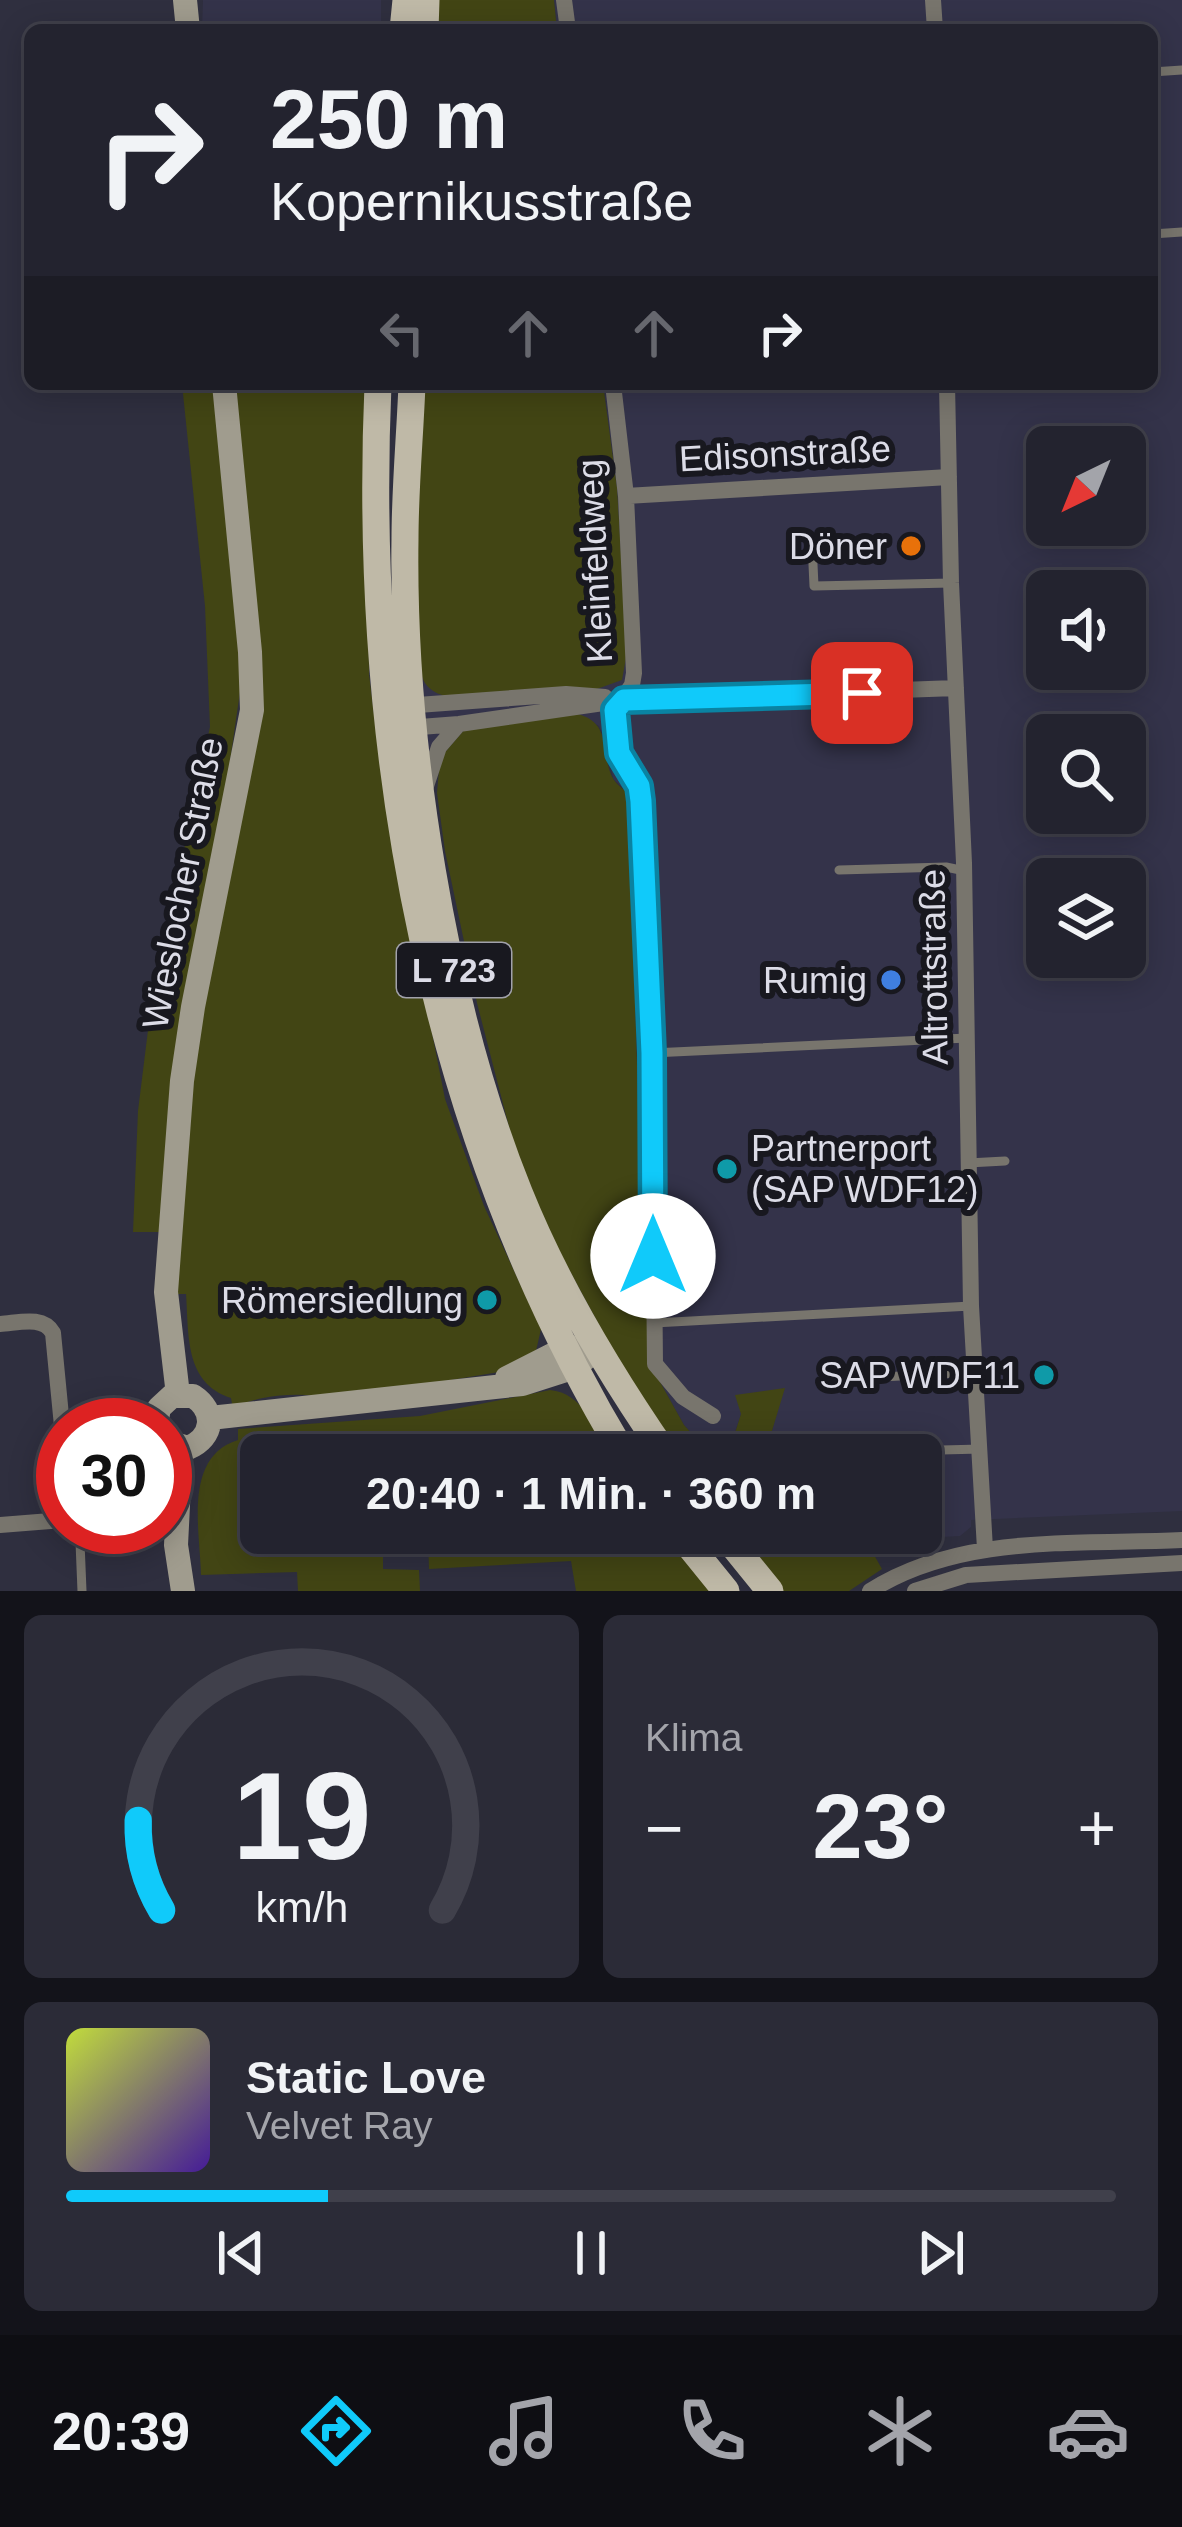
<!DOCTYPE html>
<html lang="de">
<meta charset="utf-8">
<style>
:root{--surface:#23232f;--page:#2b2b37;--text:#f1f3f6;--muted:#a3a4aa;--line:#40404b;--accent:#10cafa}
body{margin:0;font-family:Arial,sans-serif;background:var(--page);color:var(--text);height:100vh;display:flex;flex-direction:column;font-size:45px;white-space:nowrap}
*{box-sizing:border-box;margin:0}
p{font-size:39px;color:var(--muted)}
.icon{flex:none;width:66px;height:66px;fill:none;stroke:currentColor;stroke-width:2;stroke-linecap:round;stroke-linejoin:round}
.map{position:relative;height:1591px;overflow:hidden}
.details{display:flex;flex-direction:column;gap:24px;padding:24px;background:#13131a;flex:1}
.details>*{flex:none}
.hud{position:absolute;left:24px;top:24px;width:1134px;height:366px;border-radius:18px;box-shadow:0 6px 30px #0003,0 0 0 3px var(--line);background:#23232f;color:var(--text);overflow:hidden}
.needle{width:78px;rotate:223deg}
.buttons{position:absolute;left:1026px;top:426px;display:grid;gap:24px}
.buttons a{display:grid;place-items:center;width:120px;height:120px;border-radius:18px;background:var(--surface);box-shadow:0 6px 30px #0003,0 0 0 3px var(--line);font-size:60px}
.speed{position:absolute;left:36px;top:1398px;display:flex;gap:24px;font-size:60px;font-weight:700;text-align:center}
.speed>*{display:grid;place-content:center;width:156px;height:156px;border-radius:50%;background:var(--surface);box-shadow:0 6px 30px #0003,0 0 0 3px var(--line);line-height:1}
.speed .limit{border:18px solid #d22;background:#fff;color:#111}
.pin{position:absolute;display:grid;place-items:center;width:102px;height:102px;color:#fff;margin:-51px;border-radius:24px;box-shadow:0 6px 18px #0006}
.me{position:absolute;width:132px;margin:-66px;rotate:0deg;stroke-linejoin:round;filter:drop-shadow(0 0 9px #0008)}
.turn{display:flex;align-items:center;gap:42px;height:252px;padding:0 48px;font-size:54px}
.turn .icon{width:156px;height:156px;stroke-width:2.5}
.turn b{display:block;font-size:84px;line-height:102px}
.lanes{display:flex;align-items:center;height:114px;padding:0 48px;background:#0003;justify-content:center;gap:60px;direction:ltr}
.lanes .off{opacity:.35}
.big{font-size:90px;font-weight:600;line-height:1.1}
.details .widget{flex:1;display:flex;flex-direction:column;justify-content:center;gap:18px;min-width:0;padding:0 42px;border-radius:18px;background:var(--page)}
.details .dial{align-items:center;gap:0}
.dial svg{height:312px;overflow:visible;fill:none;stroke:var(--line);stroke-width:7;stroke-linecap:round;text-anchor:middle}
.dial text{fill:var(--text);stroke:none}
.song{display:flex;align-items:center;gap:36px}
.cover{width:144px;height:144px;border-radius:18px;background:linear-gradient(135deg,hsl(70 70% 55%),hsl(260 70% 35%))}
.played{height:12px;border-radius:6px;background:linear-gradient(90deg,var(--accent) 25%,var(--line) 25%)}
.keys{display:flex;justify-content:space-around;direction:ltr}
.heat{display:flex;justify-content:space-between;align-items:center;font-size:66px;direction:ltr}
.details .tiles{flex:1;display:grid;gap:24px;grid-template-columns:1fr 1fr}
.widget:last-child{grid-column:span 2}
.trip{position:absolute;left:240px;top:1434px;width:702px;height:120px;border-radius:18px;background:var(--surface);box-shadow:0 6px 30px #0003,0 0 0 3px var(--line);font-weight:600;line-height:120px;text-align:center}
.dock{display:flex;height:192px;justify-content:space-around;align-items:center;background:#0e0e13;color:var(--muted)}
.dock .icon{width:84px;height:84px}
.dock .selected{color:var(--accent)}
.dock b{font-size:54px;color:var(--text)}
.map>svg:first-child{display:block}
</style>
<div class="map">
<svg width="1182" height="1591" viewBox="0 0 1182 1591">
<rect width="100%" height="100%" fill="#2f2f3f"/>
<path fill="#34334a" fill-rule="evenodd" d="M203,0h178v30h-179z
M554,0h628v1511l-211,9v7l-11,9 -125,7 -2,-10h88v-78h-138l4,-15 -16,-5 12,-47 -42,26 -7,22 -7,5 -16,3 -17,-8 -10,-11 -34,-61 -3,-26 -18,-544 -16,-15 -6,-35 -8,-18 -21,-12 -142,60 -54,5 -13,-105 52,-4 3,12 193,-194 -14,-104h549v-354h-595zM1047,447h78v78h-78zM1047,591h78v78h-78zM1047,735h78v78h-78zM1047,879h78v78h-78z"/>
<path fill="#424514" d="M434,0h120l3,30h-123z
M182,384h33l28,287 -81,561h-29l5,-121 13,-105 59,-279 -5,-121z
M231,384h136l2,290 13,105 63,320 39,107 57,123 -5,22 -31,20 -168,28c-24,-5 -49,-6 -74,-1 -12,2 -18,7 -31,6l-1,-6c-47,-15 -42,-64 -45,-104h-9l21,-272 56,-287z
M420,384h183l14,104 10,164 -5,28 -28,10 -146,7c-9,-3 -17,-5 -23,-14 -23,-38 -7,-244 -5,-299z
M578,714c36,10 21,42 36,66 4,6 10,9 15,14l13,441 8,129 34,61 10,11 17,8 23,-8 7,-22 -6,-19 50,-7 -14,46 17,6 -5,15h-106l-31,-43 -108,-200 -22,-58 -39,-151 -32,-152 -8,-58 3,-35 25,-29z
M550,1390c33,3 45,38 60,65h-349v78h122v36l36,1 1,21h-122l-1,-19 -96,3c-1,-45 -18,-118 37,-135v-11l182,-13z
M428,1533h238l45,58h-135l-5,-30 -142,8z
M736,1533h97l3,14 33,-1 13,23 -33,22h-66z"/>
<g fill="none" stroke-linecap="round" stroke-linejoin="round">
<path stroke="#78756d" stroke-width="9" d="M1152,72l30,-2
M1152,234l30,-2
M812,543l2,43 137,-3
M839,870l107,-3 19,4
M652,1053l315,-15
M968,1163l37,-2
M654,1323l317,-17
M881,1377l95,-5
M902,1451l79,-2
M72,1527l8,15 2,49"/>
<path stroke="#78756d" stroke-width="16" d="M564,0l4,30
M933,0l2,30
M613,384l13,112 8,177 -2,12 -17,25 4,43 20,33 2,15 11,252 3,311 28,33 30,19
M947,384l4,199 13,280 7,443 14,243
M626,496l323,-19
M404,706l162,-12 39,3
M407,728l52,-4 165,-24 332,-12
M426,786l13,-39 19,-22
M0,1324c18,-1 43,-9 53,9l9,93
M76,1425l80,-5
M0,1525l63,-5
M870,1591c91,-58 209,-46 312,-51
M915,1591l51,-16 216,-12"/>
<path stroke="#a09c8e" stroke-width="24" d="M185,0l3,30
M507,1378l59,-30 19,-1
M178,1395l-12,-103 16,-211 11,-74 59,-297 -2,-58 -26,-268
M210,1418l312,-34 53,-17 13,-11
M156,1425l3,-17 13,-12h21c23,15 21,41 -5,52l-23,-7
M181,1446l-5,99 7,46"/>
<path stroke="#bfb9a7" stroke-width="27" d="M403,30l3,-30
M425,30l1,-30
M378,384c-16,369 53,752 246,1071
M412,384c-2,52 -7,103 -7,155 -3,203 38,465 114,653 37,92 91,182 147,263
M679,1533l47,58
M723,1533l47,58"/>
</g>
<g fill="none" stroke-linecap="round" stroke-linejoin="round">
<g stroke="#0a83a2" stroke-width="30">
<path id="route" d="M653,1256l-1,-203 -11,-252 -2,-15 -20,-33 -4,-43 9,-10 238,-7"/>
</g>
<use href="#route" stroke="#10cafa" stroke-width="21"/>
</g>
<circle fill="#e8710a" stroke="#18181f" stroke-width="4.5" cx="911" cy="546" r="12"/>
<circle fill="#3f7fe0" stroke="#18181f" stroke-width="4.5" cx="891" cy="980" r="12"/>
<g fill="#0f9aa8" stroke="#18181f" stroke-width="4.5">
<circle cx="727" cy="1169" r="12"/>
<circle cx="487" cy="1300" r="12"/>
<circle cx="1044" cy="1375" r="12"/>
</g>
<g text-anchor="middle" stroke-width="12" stroke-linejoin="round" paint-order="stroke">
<rect fill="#18181f" stroke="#a1a1ab" stroke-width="3" x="397" y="943" width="114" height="54" rx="9"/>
<g font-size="33" font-weight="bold" fill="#dcdce7">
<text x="454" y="982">L 723</text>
</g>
<g font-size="36" fill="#dcdce7" stroke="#18181f">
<text transform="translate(785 453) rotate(-3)" y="13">Edisonstraße</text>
<text transform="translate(594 561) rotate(-93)" y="13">Kleinfeldweg</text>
<text transform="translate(182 883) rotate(-79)" y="13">Wieslocher Straße</text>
<text transform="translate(933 967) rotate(-91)" y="13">Altrottstraße</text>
</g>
<g font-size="36" fill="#dcdce7" stroke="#18181f" text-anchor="end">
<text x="887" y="559">Döner</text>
<text x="867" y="993">Rumig</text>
<text x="751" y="1161" text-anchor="start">Partnerport<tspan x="751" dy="41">(SAP WDF12)</tspan></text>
<text x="463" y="1313">Römersiedlung</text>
<text x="1020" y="1388">SAP WDF11</text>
</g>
</g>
</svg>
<div class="buttons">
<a><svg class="needle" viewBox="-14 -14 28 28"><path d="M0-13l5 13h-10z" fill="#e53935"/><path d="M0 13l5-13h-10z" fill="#a3a4aa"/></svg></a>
<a><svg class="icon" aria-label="sound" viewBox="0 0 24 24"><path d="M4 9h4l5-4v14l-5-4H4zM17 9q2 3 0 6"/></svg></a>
<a><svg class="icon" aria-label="search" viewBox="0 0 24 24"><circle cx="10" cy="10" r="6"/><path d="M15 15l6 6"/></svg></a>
<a><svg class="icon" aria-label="layers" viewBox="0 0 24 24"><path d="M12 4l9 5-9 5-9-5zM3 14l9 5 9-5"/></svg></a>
</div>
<div class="speed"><div class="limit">30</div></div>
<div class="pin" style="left:862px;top:693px;background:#d93025"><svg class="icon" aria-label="arrive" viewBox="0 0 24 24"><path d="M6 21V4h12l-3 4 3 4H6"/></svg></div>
<svg class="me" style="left:653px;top:1256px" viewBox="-20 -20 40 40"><circle r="19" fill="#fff"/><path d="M0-13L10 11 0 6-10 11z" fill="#10cafa"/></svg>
<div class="trip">20:40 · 1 Min. · 360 m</div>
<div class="hud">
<div class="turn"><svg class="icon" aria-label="right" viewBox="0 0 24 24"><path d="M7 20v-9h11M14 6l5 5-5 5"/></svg><div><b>250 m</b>Kopernikusstraße</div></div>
<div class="lanes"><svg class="icon off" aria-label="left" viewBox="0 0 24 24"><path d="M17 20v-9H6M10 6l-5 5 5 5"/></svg><svg class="icon off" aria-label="ahead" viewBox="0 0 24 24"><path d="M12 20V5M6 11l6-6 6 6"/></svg><svg class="icon off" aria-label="ahead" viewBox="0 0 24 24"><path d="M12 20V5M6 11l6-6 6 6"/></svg><svg class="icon" aria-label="right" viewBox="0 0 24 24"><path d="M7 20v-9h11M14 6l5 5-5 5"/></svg></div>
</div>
</div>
<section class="details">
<div class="tiles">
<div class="widget dial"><svg viewBox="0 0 100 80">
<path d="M14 69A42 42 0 1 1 86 69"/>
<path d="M14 69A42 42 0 0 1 8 46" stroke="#10cafa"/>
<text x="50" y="56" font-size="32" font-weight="700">19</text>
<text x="50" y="72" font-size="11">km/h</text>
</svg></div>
<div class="widget"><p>Klima</p>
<div class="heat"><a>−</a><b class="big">23°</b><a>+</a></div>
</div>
<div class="widget">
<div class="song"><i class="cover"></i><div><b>Static Love</b><p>Velvet Ray</p></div></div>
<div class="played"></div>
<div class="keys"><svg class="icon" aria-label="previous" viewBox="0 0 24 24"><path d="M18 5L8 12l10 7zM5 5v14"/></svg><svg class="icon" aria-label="pause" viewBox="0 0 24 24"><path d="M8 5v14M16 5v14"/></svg><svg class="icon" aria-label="next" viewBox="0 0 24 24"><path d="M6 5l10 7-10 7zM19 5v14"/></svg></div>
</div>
</div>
</section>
<nav class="dock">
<b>20:39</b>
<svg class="icon selected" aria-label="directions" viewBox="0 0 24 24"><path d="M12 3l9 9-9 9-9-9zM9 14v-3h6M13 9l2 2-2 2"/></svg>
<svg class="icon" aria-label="music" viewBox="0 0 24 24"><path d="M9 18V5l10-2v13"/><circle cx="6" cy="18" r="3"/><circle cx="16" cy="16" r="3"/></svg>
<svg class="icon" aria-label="phone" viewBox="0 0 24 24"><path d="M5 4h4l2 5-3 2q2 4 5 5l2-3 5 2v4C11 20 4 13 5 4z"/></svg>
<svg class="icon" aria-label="climate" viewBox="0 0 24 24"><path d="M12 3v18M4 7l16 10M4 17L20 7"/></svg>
<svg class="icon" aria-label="car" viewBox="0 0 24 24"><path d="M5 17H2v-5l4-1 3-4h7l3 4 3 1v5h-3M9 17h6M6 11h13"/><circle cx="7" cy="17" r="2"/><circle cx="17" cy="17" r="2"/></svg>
</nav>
